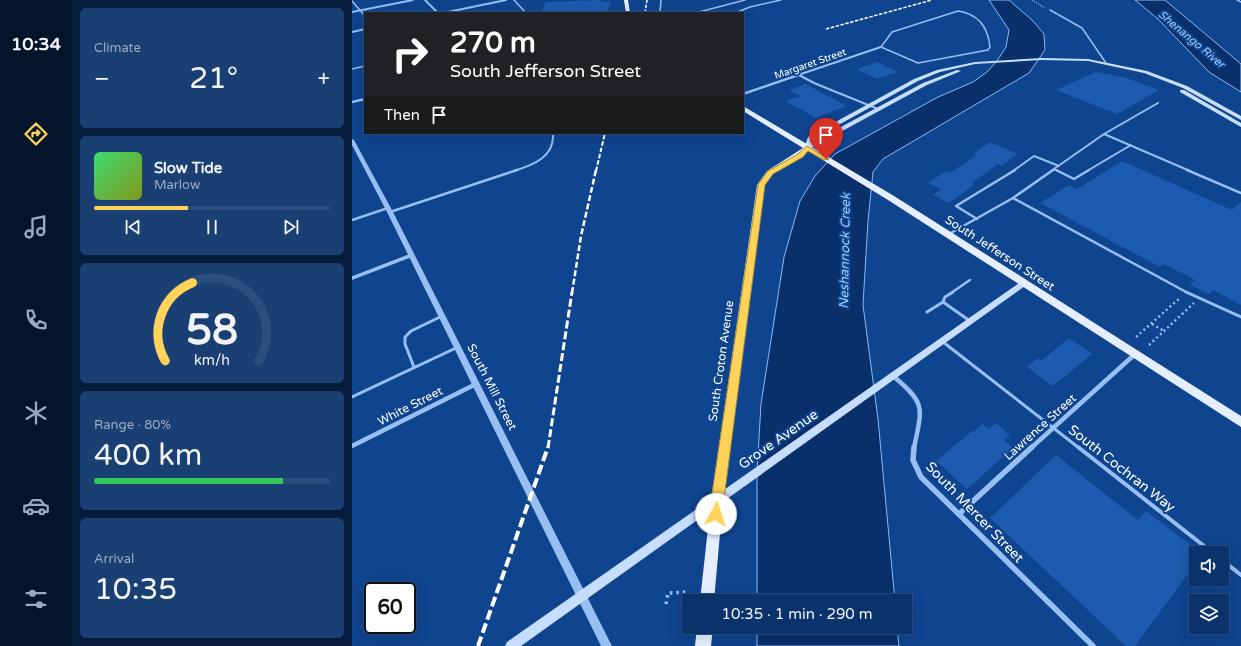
<!DOCTYPE html>
<meta charset="utf-8">
<style>
:root{--surface:#0b336b;--page:#193f73;--text:#f1f3f6;--muted:#9aaac1;--line:#2b4e7e;--accent:#ffd25a}
body{margin:0;font-family:"Varela Round",sans-serif;background:var(--page);color:var(--text);height:100vh;display:flex;flex-direction:column;font-size:15px;white-space:nowrap}
*{box-sizing:border-box;margin:0}
p{font-size:13px;color:var(--muted)}
.icon{flex:none;width:22px;height:22px;fill:none;stroke:currentColor;stroke-width:2;stroke-linecap:round;stroke-linejoin:round}
.map{position:relative;flex:1;overflow:hidden}
.panel{display:flex;flex-direction:column;gap:8px;padding:8px;background:#061c3b;width:280px}
.panel>*{flex:none}
.hud{position:absolute;left:12px;top:12px;width:380px;height:122px;border-radius:0px;box-shadow:0 4px 16px #0002,0 0 0 1px var(--line);background:#202124;color:#fff;overflow:hidden}
.controls{position:absolute;left:837px;top:546px;display:grid;gap:8px}
.controls a{display:grid;place-items:center;width:40px;height:40px;border-radius:0px;background:var(--surface);box-shadow:0 4px 16px #0002,0 0 0 1px var(--line);font-size:20px}
.speed{position:absolute;left:12px;top:582px;display:flex;gap:8px;font-size:20px;font-weight:700;text-align:center}
.speed>*{display:grid;place-content:center;width:52px;height:52px;border-radius:50%;background:var(--surface);box-shadow:0 4px 16px #0002,0 0 0 1px var(--line);line-height:1}
.speed .limit{border:2px solid #111;border-radius:6px;background:#fff;color:#111}
.pin{position:absolute;display:grid;place-items:center;width:34px;height:34px;color:#fff;margin:-41px -17px;border-radius:50% 50% 50% 0;rotate:-45deg;box-shadow:0 0 4px #0007}
.pin .icon{rotate:45deg}
.me{position:absolute;width:44px;margin:-22px;rotate:6deg;stroke-linejoin:round;filter:drop-shadow(0 0 3px #0008)}
.turn{display:flex;align-items:center;gap:14px;height:84px;padding:0 20px;font-size:18px}
.turn .icon{width:52px;height:52px;stroke-width:2.5}
.turn b{display:block;font-size:28px;line-height:34px}
.then{display:flex;align-items:center;height:38px;padding:0 20px;background:#0003;gap:8px;font-size:15px}
.big{font-size:30px;font-weight:600;line-height:1.1}
.panel .widget{flex:1;display:flex;flex-direction:column;justify-content:center;gap:6px;min-width:0;padding:0 14px;border-radius:6px;background:var(--page)}
.panel .dial{align-items:center;gap:0}
.dial svg{height:104px;overflow:visible;fill:none;stroke:var(--line);stroke-width:7;stroke-linecap:round;text-anchor:middle}
.dial text{fill:var(--text);stroke:none}
.song{display:flex;align-items:center;gap:12px}
.cover{width:48px;height:48px;border-radius:6px;background:linear-gradient(135deg,hsl(140 70% 55%),hsl(70 70% 35%))}
.played{height:4px;border-radius:2px;background:linear-gradient(90deg,var(--accent) 40%,var(--line) 40%)}
.keys{display:flex;justify-content:space-around;direction:ltr}
.heat{display:flex;justify-content:space-between;align-items:center;font-size:22px;direction:ltr}
.charge{height:6px;border-radius:3px;background:linear-gradient(90deg,#34c759 80%,var(--line) 0)}
.trip{position:absolute;left:330px;top:594px;width:230px;height:40px;border-radius:0px;background:var(--surface);box-shadow:0 4px 16px #0002,0 0 0 1px var(--line);font-weight:600;line-height:40px;text-align:center}
main{display:flex;flex:1;min-height:0}
.tabs{display:flex;flex-direction:column;width:72px;justify-content:space-around;align-items:center;background:#04142b;color:var(--muted)}
.tabs .icon{width:28px;height:28px}
.tabs .current{color:var(--accent)}
.tabs b{font-size:18px;color:var(--text)}
.map>svg:first-child{display:block}
</style>
<main>
<nav class="tabs">
<b>10:34</b>
<svg class="icon current" aria-label="directions" viewBox="0 0 24 24"><path d="M12 3l9 9-9 9-9-9zM9 14v-3h6M13 9l2 2-2 2"/></svg>
<svg class="icon" aria-label="music" viewBox="0 0 24 24"><path d="M9 18V5l10-2v13"/><circle cx="6" cy="18" r="3"/><circle cx="16" cy="16" r="3"/></svg>
<svg class="icon" aria-label="phone" viewBox="0 0 24 24"><path d="M5 4h4l2 5-3 2q2 4 5 5l2-3 5 2v4C11 20 4 13 5 4z"/></svg>
<svg class="icon" aria-label="climate" viewBox="0 0 24 24"><path d="M12 3v18M4 7l16 10M4 17L20 7"/></svg>
<svg class="icon" aria-label="car" viewBox="0 0 24 24"><path d="M5 17H2v-5l4-1 3-4h7l3 4 3 1v5h-3M9 17h6M6 11h13"/><circle cx="7" cy="17" r="2"/><circle cx="17" cy="17" r="2"/></svg>
<svg class="icon" aria-label="filters" viewBox="0 0 24 24"><path d="M4 7h16M4 17h16"/><circle cx="9" cy="7" r="2"/><circle cx="15" cy="17" r="2"/></svg>
</nav>
<section class="panel">
<div class="widget"><p>Climate</p>
<div class="heat"><a>−</a><b class="big">21°</b><a>+</a></div>
</div>
<div class="widget">
<div class="song"><i class="cover"></i><div><b>Slow Tide</b><p>Marlow</p></div></div>
<div class="played"></div>
<div class="keys"><svg class="icon" aria-label="previous" viewBox="0 0 24 24"><path d="M18 5L8 12l10 7zM5 5v14"/></svg><svg class="icon" aria-label="pause" viewBox="0 0 24 24"><path d="M8 5v14M16 5v14"/></svg><svg class="icon" aria-label="next" viewBox="0 0 24 24"><path d="M6 5l10 7-10 7zM19 5v14"/></svg></div>
</div>
<div class="widget dial"><svg viewBox="0 0 100 80">
<path d="M14 69A42 42 0 1 1 86 69"/>
<path d="M14 69A42 42 0 0 1 35 9" stroke="#ffd25a"/>
<text x="50" y="56" font-size="32" font-weight="700">58</text>
<text x="50" y="72" font-size="11">km/h</text>
</svg></div>
<div class="widget"><p>Range · 80%</p><b class="big">400 km</b><div class="charge"></div></div>
<div class="widget"><p>Arrival</p><b class="big">10:35</b></div>
</section>
<div class="map">
<svg width="889" height="646" viewBox="0 0 889 646">
<rect width="100%" height="100%" fill="#0f448f"/>
<path fill="#09306a" stroke="#89baf7" d="M637,0h20l24,21 11,13 1,16 -16,23 -146,86 -10,13 -5,49 -5,84 15,114 17,182h-138v-129l4,-68 23,-147 16,-56 15,-25 20,-22 103,-57 35,-15 14,-10 10,-11 9,-14 3,-17z
M783,0h30l76,64v28l-32,-20 -51,-53z
M405,627h140l2,19h-142z"/>
<path fill="#1c5baf" d="M249,0v2h10l-4,10 -67,1 6,-11z
M525,62l21,10 -21,7 -20,-10z
M744,72l28,5 35,13 -42,24 -61,-24z
M454,84l40,22 -30,12 -30,-17 14,-5 -11,-6z
M638,142l28,12 -17,12 -3,-2 -26,19 3,1 -26,19 -16,-8 8,-6 -13,-6 18,-12 4,2 27,-18 -4,-1z
M770,161l110,49 9,-8v103l-28,-15 -4,4 -19,-9 5,-5 -31,-16 -4,3 -120,-64 29,-18 8,4z
M717,338l23,16 -39,32 -26,-19 11,-9 3,3z
M644,423l14,12 -6,5 9,8 -46,41 -31,-28 36,-30 1,1 10,-8 6,5z
M704,455l82,65 8,-9 50,38v14l-61,83h-9l-136,-128z"/>
<g fill="none" stroke-linecap="round" stroke-linejoin="round">
<path stroke="#98bff3" stroke-width="1.5" stroke-dasharray="1 1.5" stroke-linecap="butt" d="M680,0l13,8"/>
<path stroke="#98bff3" stroke-width="2.5" stroke-dasharray="2 3" stroke-linecap="butt" d="M800,324l12,7
M784,337l45,-40
M797,345l45,-42"/>
<path stroke="#98bff3" stroke-width="3.5" stroke-dasharray="2.5 4" stroke-linecap="butt" d="M314,604l2,-11 18,-1"/>
<path stroke="#98bff3" stroke-width="1.5" d="M162,0l12,13
M885,0l4,2
M0,1l13,15
M698,10l32,18 24,35
M606,11c21,3 30,16 32,36l-2,3 -70,13 -37,-16 11,-15z
M308,13l1,-13
M343,13l50,-13
M383,13l15,-6 31,-7
M0,69l13,-3"/>
<path stroke="#98bff3" stroke-width="2" d="M447,75l15,8 64,26
M752,134l86,37
M702,169l4,2
M162,171c19,-6 41,-14 39,-38
M661,171l21,-15 25,10
M699,171l53,-37 54,-31
M735,171l44,-26"/>
<path stroke="#98bff3" stroke-width="2.5" d="M704,170l18,9 15,-9
M835,170l54,23
M661,198l175,95
M38,212l127,-42
M625,219l-21,-13 59,-36
M0,220l36,-12
M597,234l64,-36 40,-28
M599,293l19,-13"/>
<path stroke="#98bff3" stroke-width="3" d="M601,292l-8,5 -2,5 27,19
M834,292l55,25
M575,312l16,-10
M591,342l136,106
M62,367l-9,-23v-7l6,-6 31,-15
M0,397l106,-50"/>
<path stroke="#98bff3" stroke-width="4" d="M726,447l135,106
M870,560l19,15"/>
<path stroke="#98bff3" stroke-width="2" d="M73,0l13,13
M0,12l61,-12
M91,13l63,-13
M0,32l13,-3
M446,75l83,-28"/>
<path stroke="#98bff3" stroke-width="2.5" d="M391,94l58,-20
M0,102l13,-3"/>
<path stroke="#98bff3" stroke-width="3.5" d="M0,278l60,-23"/>
<path stroke="#98bff3" stroke-width="4.5" d="M541,376c34,28 29,32 21,72
M0,446l124,-62
M679,448l103,-93"/>
<path stroke="#98bff3" stroke-width="5.5" d="M562,447l-1,13 8,17 172,169
M607,514l73,-67"/>
<path fill="#98bff3" fill-rule="evenodd" d="M0,139l2,1 39,72 219,434h-11l-214,-434 -35,-67z"/>
<path fill="#c7ddfd" fill-rule="evenodd" d="M690,58l46,1 59,12 40,15 54,30v4l-58,-32 -39,-15 -56,-12 -46,-1 -67,4 -35,8 -22,9 -105,58 -2,4 112,-60 34,-13 4,1 -34,14 -118,64 -5,-1 4,-11 106,-58 23,-9 38,-8z
M828,90h4l57,33v4l-61,-35z
M670,281l3,1 1,2 -1,2 -504,360h-16l2,-4z"/>
<path fill="#e4eeff" fill-rule="evenodd" d="M272,0h4l2,13h-4z
M391,106l151,90 347,220v11l-353,-227 -80,-49 -36,23 -7,11 -42,315 -9,101h-14l11,-101 46,-315 10,-14 36,-23 -60,-37z
M345,627h16l-2,19h-16z"/>
<path stroke="#fff" stroke-width="1.5" stroke-dasharray="3.5 1.5" stroke-linecap="butt" d="M293,13l2,-13
M474,29l106,-29"/>
<path stroke="#fff" stroke-width="2" stroke-dasharray="4.5 2" stroke-linecap="butt" d="M244,171l9,-38"/>
<path stroke="#fff" stroke-width="2.5" stroke-dasharray="6 2.5" stroke-linecap="butt" d="M220,293l9,-57 15,-66"/>
<path stroke="#fff" stroke-width="3" stroke-dasharray="8 3" stroke-linecap="butt" d="M196,448l24,-156"/>
<path stroke="#fff" stroke-width="4" stroke-dasharray="10 4" stroke-linecap="butt" d="M126,646l70,-199"/>
</g>
<path fill="#ffd25a" stroke="#a6883a" d="M455,146l22,13 -5,1 -16,-9 -5,6 -30,17 -8,11 -43,329 -2,4 -4,1 -5,-1 -2,-4 49,-329 10,-14 30,-17z"/>
<g text-anchor="middle" stroke-width="4" stroke-linejoin="round" paint-order="stroke">
<g font-size="10" fill="#fff" stroke="#0f448f">
<text transform="translate(458 63) rotate(-19)" y="4">Margaret Street</text>
</g>
<g font-size="11" font-style="italic" fill="#a3c9fa" stroke="#0f448f">
<text transform="translate(840 39) rotate(40)" y="4">Shenango River</text>
</g>
<g font-size="12" fill="#fff" stroke="#0f448f">
<text transform="translate(648 253) rotate(33)" y="4">South Jefferson Street</text>
<text transform="translate(369 361) rotate(-82)" y="4">South Croton Avenue</text>
<text transform="translate(140 387) rotate(63)" y="4">South Mill Street</text>
<text transform="translate(58 406) rotate(-27)" y="4">White Street</text>
<text transform="translate(688 427) rotate(-42)" y="4">Lawrence Street</text>
</g>
<g font-size="13" font-style="italic" fill="#a3c9fa" stroke="#0f448f">
<text transform="translate(492 251) rotate(-89)" y="5">Neshannock Creek</text>
</g>
<g font-size="14" fill="#fff" stroke="#0f448f">
<text transform="translate(426 439) rotate(-35)" y="5">Grove Avenue</text>
<text transform="translate(770 468) rotate(38)" y="5">South Cochran Way</text>
<text transform="translate(623 512) rotate(46)" y="5">South Mercer Street</text>
</g>
</g>
</svg>
<div class="controls">
<a><svg class="icon" aria-label="sound" viewBox="0 0 24 24"><path d="M4 9h4l5-4v14l-5-4H4zM17 9q2 3 0 6"/></svg></a>
<a><svg class="icon" aria-label="layers" viewBox="0 0 24 24"><path d="M12 4l9 5-9 5-9-5zM3 14l9 5 9-5"/></svg></a>
</div>
<div class="speed"><div class="limit">60</div></div>
<div class="pin" style="left:474px;top:159px;background:#d93025"><svg class="icon" aria-label="arrive" viewBox="0 0 24 24"><path d="M6 21V4h12l-3 4 3 4H6"/></svg></div>
<svg class="me" style="left:364px;top:514px" viewBox="-20 -20 40 40"><circle r="19" fill="#fff"/><path d="M0-13L10 11 0 6-10 11z" fill="#ffd25a"/></svg>
<div class="trip">10:35 · 1 min · 290 m</div>
<div class="hud">
<div class="turn"><svg class="icon" aria-label="right" viewBox="0 0 24 24"><path d="M7 20v-9h11M14 6l5 5-5 5"/></svg><div><b>270 m</b>South Jefferson Street</div></div>
<div class="then">Then<svg class="icon" aria-label="arrive" viewBox="0 0 24 24"><path d="M6 21V4h12l-3 4 3 4H6"/></svg></div>
</div>
</div>
</main>
